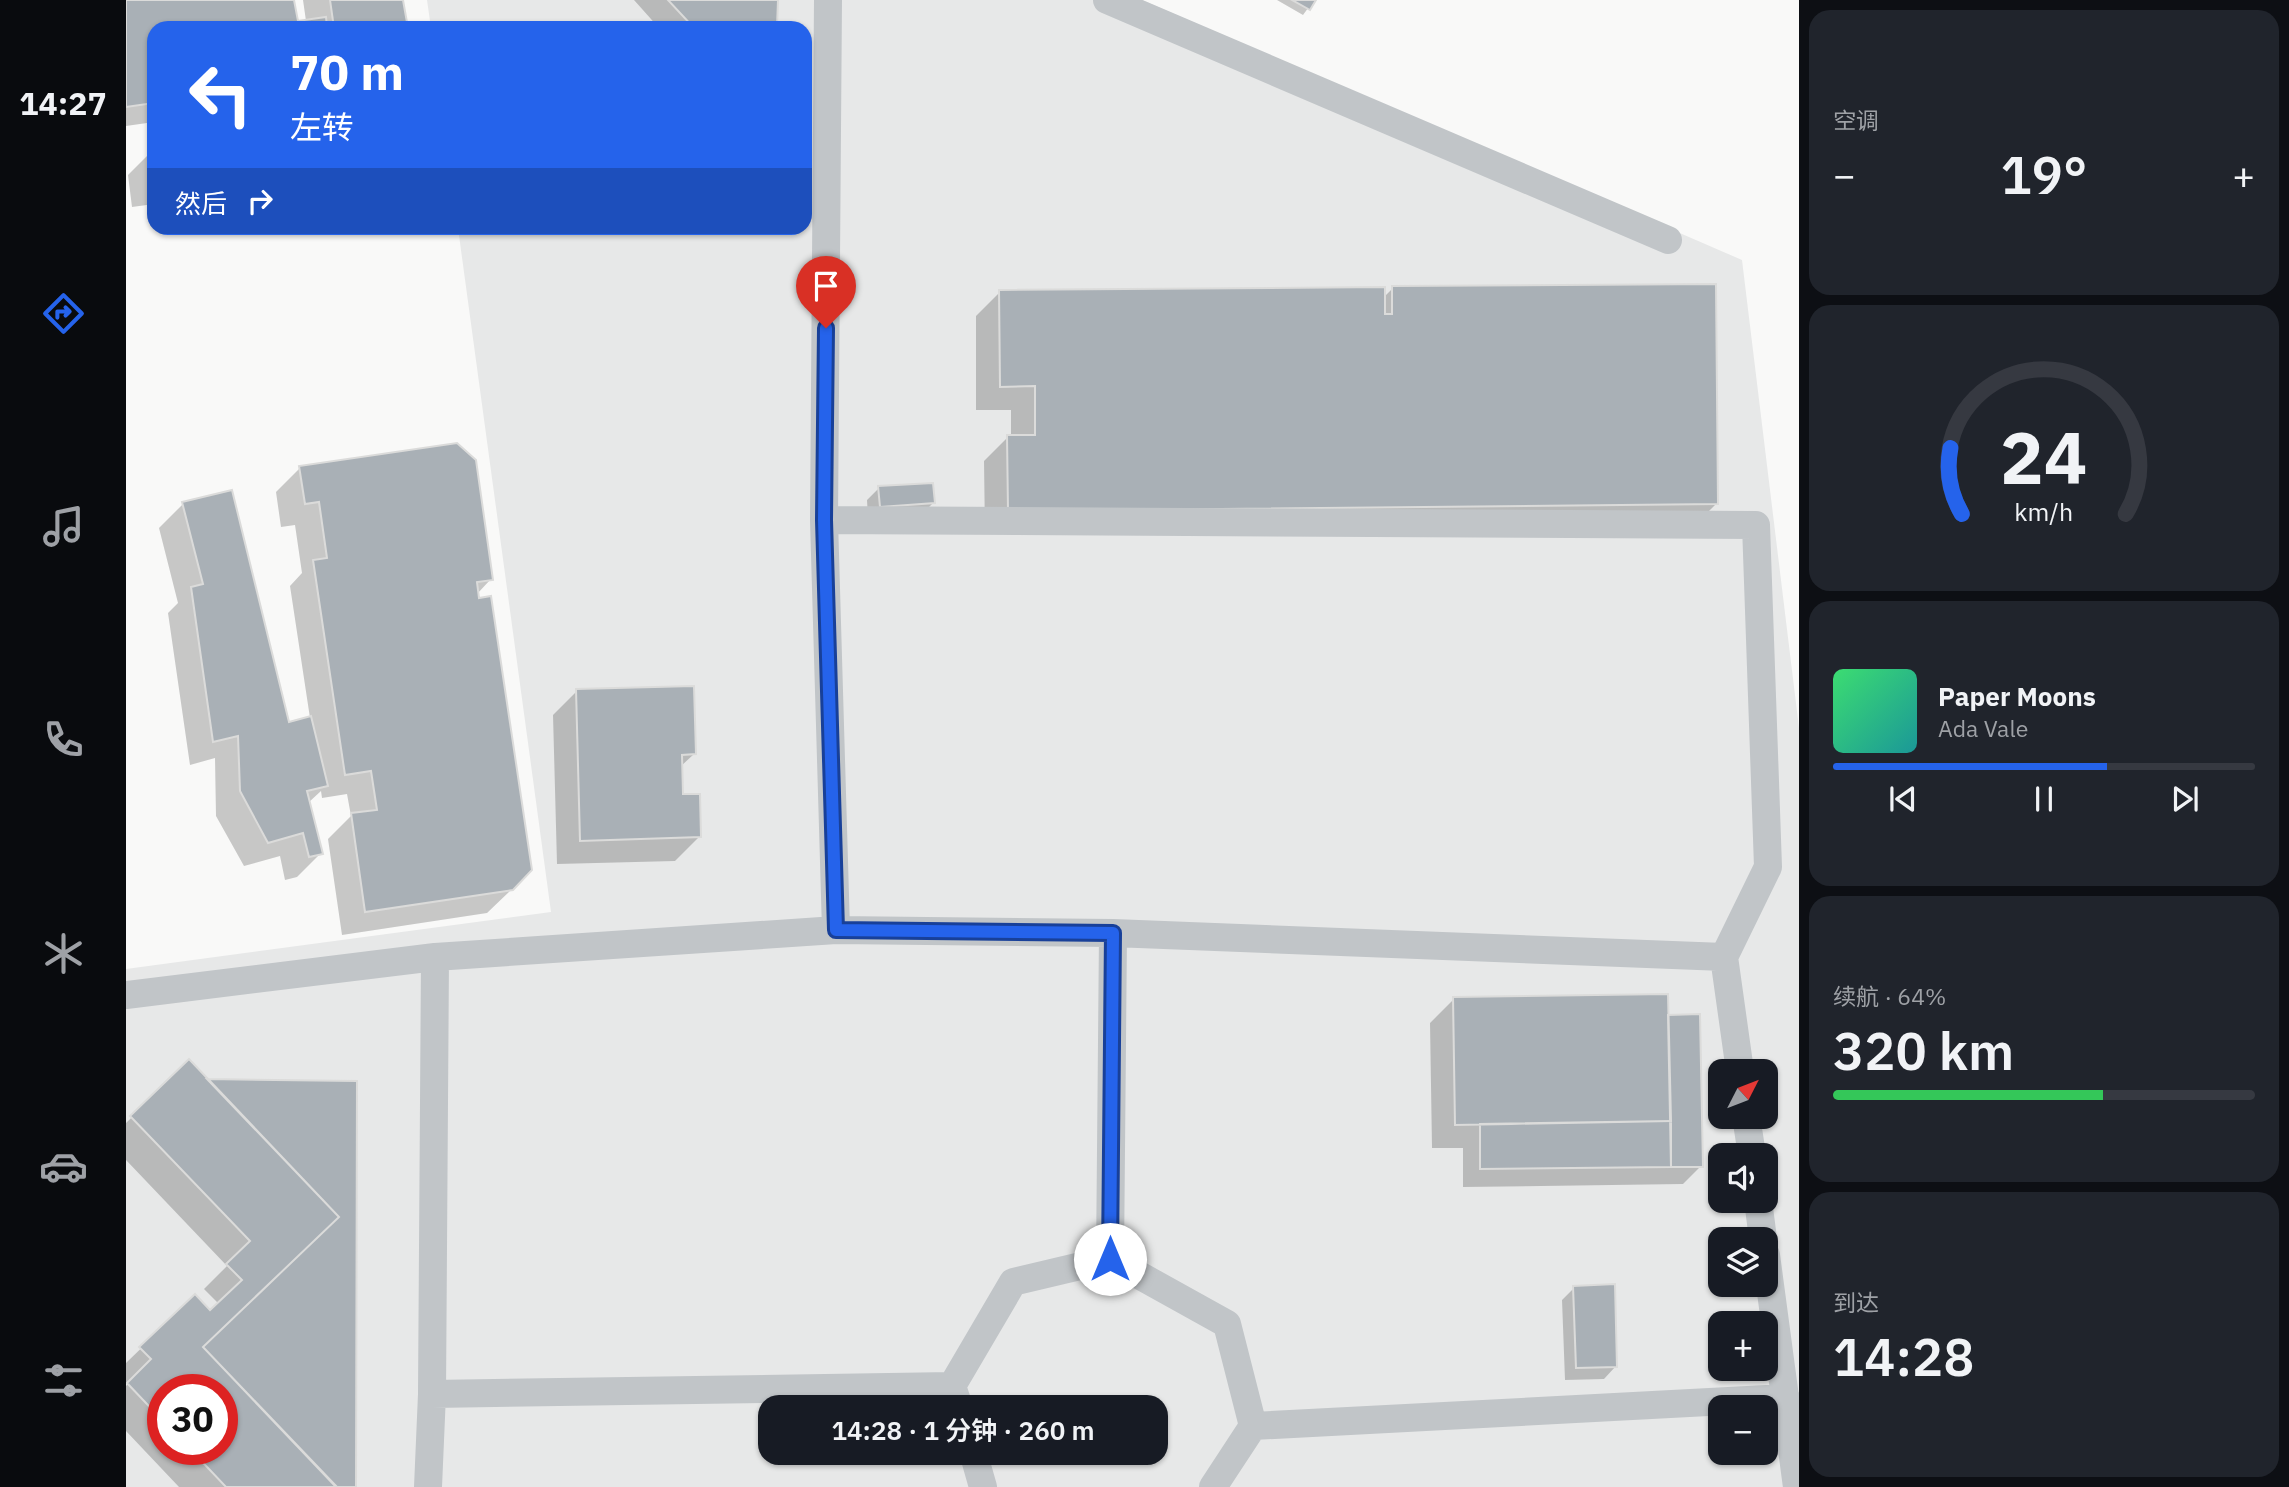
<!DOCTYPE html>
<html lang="zh">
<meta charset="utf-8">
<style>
:root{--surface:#171b24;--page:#20242c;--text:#f1f3f6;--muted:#9ea1a6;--line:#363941;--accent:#2563eb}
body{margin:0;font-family:"IBM Plex Sans","Noto Sans SC",sans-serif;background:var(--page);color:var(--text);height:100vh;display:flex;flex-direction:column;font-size:26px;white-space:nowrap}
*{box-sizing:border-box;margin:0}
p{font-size:23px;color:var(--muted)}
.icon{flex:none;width:38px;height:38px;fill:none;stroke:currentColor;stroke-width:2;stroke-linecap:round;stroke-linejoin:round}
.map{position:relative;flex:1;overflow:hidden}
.side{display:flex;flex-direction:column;gap:10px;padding:10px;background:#0d0f14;width:490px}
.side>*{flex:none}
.top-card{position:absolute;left:21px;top:21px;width:665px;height:214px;border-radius:21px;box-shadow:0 2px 5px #0004;background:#2563eb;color:#fff;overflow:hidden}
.needle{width:46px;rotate:48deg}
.tools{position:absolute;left:1582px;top:1059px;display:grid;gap:14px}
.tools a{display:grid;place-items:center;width:70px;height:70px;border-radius:14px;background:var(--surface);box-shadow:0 2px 5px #0004;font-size:35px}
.speed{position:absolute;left:21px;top:1374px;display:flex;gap:14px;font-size:35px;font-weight:700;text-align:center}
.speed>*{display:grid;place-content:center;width:91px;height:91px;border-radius:50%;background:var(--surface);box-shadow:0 2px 5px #0004;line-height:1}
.speed .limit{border:10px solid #d22;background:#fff;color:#111}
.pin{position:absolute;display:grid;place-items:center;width:60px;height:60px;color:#fff;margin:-72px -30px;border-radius:50% 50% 50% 0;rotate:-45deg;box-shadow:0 0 7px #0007}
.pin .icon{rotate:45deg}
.me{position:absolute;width:77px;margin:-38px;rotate:0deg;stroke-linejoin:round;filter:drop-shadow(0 0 5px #0008)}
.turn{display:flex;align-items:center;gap:24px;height:147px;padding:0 28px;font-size:32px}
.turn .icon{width:91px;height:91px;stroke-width:2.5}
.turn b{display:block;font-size:49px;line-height:60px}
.then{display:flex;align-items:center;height:66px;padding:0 28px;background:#0003;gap:14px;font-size:26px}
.big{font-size:52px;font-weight:600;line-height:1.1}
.side .widget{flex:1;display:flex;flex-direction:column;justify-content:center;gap:10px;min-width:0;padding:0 24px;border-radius:21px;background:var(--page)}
.side .dial{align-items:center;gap:0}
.dial svg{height:182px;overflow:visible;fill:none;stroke:var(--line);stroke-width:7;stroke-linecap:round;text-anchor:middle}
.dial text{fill:var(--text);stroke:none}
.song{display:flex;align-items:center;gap:21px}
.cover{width:84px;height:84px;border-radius:10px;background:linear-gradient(135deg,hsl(140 70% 55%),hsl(180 70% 35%))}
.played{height:7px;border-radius:4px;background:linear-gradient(90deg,var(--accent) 65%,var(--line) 65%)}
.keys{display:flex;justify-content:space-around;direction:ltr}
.heat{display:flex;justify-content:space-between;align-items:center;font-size:38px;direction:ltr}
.charge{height:10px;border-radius:5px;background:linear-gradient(90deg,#34c759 64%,var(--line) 0)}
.trip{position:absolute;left:632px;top:1395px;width:410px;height:70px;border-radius:21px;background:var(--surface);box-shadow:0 2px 5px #0004;font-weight:600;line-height:70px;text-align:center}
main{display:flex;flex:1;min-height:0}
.menu{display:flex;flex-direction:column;width:126px;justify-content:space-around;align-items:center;background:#090b0e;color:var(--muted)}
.menu .icon{width:49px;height:49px}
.menu .current{color:var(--accent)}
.menu b{font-size:32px;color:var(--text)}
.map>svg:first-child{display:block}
</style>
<main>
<nav class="menu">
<b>14:27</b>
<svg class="icon current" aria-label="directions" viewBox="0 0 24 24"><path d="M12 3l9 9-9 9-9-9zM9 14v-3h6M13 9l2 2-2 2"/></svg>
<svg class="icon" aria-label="music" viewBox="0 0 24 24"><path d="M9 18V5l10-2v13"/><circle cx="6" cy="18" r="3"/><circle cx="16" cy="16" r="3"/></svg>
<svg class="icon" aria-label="phone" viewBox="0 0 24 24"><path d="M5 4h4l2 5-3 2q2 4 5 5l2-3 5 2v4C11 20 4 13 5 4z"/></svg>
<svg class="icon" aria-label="climate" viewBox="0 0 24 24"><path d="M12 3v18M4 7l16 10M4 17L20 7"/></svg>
<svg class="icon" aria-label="car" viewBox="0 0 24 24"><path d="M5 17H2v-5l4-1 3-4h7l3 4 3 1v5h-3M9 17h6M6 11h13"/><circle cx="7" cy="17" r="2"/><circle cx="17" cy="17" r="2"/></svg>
<svg class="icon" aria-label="filters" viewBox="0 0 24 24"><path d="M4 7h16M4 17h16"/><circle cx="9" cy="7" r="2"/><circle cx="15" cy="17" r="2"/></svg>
</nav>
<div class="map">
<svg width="1673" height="1487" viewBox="0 0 1673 1487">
<rect width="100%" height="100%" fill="#f9f9f8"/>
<path fill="#e7e8e8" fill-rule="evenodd" d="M301,0h715l600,260 57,468v759h-1673v-518l425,-57 -93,-684h347v-200h-374zM1594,1071h46v45h-46zM1594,1155h46v45h-46zM1594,1239h46v45h-46zM1594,1323h46v45h-46zM37,1390h59v59h-59zM644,1407h385v45h-385zM1594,1407h46v45h-46z"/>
<path fill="#0003" fill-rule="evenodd" d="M0,0h167l3,23 10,-2 -3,-21h99l4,28h-252v94l-28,4z
M508,0h142l-1,28h-116z
M1151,0h37l-11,15z
M26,151h2v53l-22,3 -4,-32z
M1267,288l324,215 -24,24 -708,7 -1,-73 24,-24h3v-27h-35v-94l24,-24 384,5z
M174,468l191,111 -14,15 35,295 -25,24 -145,22 -14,-96 23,-23 -4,-22 -25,4 -1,-7 -13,12 13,50 -24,24 -12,3 -5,-24 -36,10 -28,-50 -1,-58 -25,7 -22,-152 10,-10 -19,-75 24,-24 105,220 22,-6 -20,-132 12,-13 -7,-48 -14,2 -5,-35z
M753,488l54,15 -12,12 -53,3 -1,-18z
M451,691l117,63 -14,13 1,29 18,41 -24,24 -118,3 -4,-149z
M1328,999l247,167 -18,18 -220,3v-39h-31l-2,-125z
M63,1062l165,425h-175l-53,-56v-45l2,-2 -2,-2v-19l69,-67 15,17 9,-9 -15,-15 23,-23 -101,-106v-37zM37,1390h59v59h-59z
M1448,1288l42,78 -12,13 -39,1 -3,-80z"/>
<path fill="#a9b0b6" stroke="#dbdbda" stroke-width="2" d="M0,0h168l4,21 28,-4 1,11h-173v75l-28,4z
M204,0h73l5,28h-74z
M542,0h110l-1,28h-83z
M1166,0h24l-6,10z
M1590,284l2,220 -710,7 -1,-76h28v-49l-35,1 -1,-97 386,-3v27h7v-28z
M331,443l19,17 17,120 -16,2 2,16 12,-2 41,274 -19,20 -148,22 -14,-99 26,-3 -6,-39 -26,4 -32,-215 14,-2 -8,-56 -14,2 -6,-38z
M807,483l2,20 -55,4 -2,-21z
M106,490l57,232 22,-6 17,70 -21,5 16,63 -14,3 -6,-24 -35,10 -28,-52 -2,-55 -25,6 -22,-155 12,-3 -21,-82z
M568,686l2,68 -14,1 1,39h17l1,43 -121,4 -4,-152z
M1542,994l3,127 -216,4 -2,-128z
M1574,1014l3,153h-32l-3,-152z
M63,1059l150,158 -136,130 133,140h-110l-36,-38h32v-59h-59v31l-36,-38 24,-24 -12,-12 56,-53 15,16 32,-30 -16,-16 24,-23 -120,-125z
M81,1079l150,2 -1,406h-19l-134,-140 136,-130z
M1545,1121v46l-191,2v-45z
M1489,1284l2,83 -41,1 -3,-82z"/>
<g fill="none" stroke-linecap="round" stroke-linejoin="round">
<path stroke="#c1c5c8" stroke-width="28" d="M702,0l-4,520 12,410
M981,0l561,240
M1598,957l16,114
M0,995l309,-38 401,-27 277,3 611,24 44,-90 -12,-342 -932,-5
M1620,1116l6,39
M1632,1200l5,39
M1640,1255l31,232
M984,1259l3,-326
M306,1394l520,-8
M833,1407l-7,-21 61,-104 97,-23 117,65 26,102 -40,61
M1127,1426l533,-28
M847,1452l10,35
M302,1487l4,-93 3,-437"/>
</g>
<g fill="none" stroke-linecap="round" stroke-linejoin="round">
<g stroke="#184099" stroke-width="18">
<path id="route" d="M700,328l-2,192 12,410 277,3 -3,326"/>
</g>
<use href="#route" stroke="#2563eb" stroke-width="12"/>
</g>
</svg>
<div class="tools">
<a><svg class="needle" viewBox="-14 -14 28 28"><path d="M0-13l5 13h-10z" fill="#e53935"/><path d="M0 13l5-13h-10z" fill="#9ea1a6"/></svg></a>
<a><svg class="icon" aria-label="sound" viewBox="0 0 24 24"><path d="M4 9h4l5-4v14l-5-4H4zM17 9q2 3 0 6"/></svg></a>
<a><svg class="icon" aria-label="layers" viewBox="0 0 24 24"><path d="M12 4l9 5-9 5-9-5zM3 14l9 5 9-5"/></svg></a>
<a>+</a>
<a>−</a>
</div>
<div class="speed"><div class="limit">30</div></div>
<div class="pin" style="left:700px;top:328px;background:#d93025"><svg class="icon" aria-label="arrive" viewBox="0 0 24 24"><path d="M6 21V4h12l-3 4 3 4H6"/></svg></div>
<svg class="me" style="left:984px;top:1259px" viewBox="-20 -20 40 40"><circle r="19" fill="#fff"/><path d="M0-13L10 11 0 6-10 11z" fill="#2563eb"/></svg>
<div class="trip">14:28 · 1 分钟 · 260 m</div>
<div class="top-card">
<div class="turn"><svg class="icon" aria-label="left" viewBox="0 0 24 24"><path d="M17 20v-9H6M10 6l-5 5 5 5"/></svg><div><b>70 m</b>左转</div></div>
<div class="then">然后<svg class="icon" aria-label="right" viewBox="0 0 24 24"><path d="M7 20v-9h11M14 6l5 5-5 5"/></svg></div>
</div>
</div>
<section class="side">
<div class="widget"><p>空调</p>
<div class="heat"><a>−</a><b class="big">19°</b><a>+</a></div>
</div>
<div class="widget dial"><svg viewBox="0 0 100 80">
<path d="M14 69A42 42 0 1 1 86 69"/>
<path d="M14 69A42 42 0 0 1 9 40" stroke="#2563eb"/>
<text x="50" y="56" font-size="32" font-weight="700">24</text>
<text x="50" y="72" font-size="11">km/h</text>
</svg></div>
<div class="widget">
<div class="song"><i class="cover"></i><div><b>Paper Moons</b><p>Ada Vale</p></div></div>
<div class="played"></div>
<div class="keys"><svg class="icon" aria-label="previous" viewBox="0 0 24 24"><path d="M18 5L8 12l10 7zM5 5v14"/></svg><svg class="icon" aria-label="pause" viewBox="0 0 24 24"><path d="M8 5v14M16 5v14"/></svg><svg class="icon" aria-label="next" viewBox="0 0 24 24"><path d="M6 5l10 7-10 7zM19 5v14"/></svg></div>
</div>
<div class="widget"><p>续航 · 64%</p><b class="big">320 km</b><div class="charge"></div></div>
<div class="widget"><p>到达</p><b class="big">14:28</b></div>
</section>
</main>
